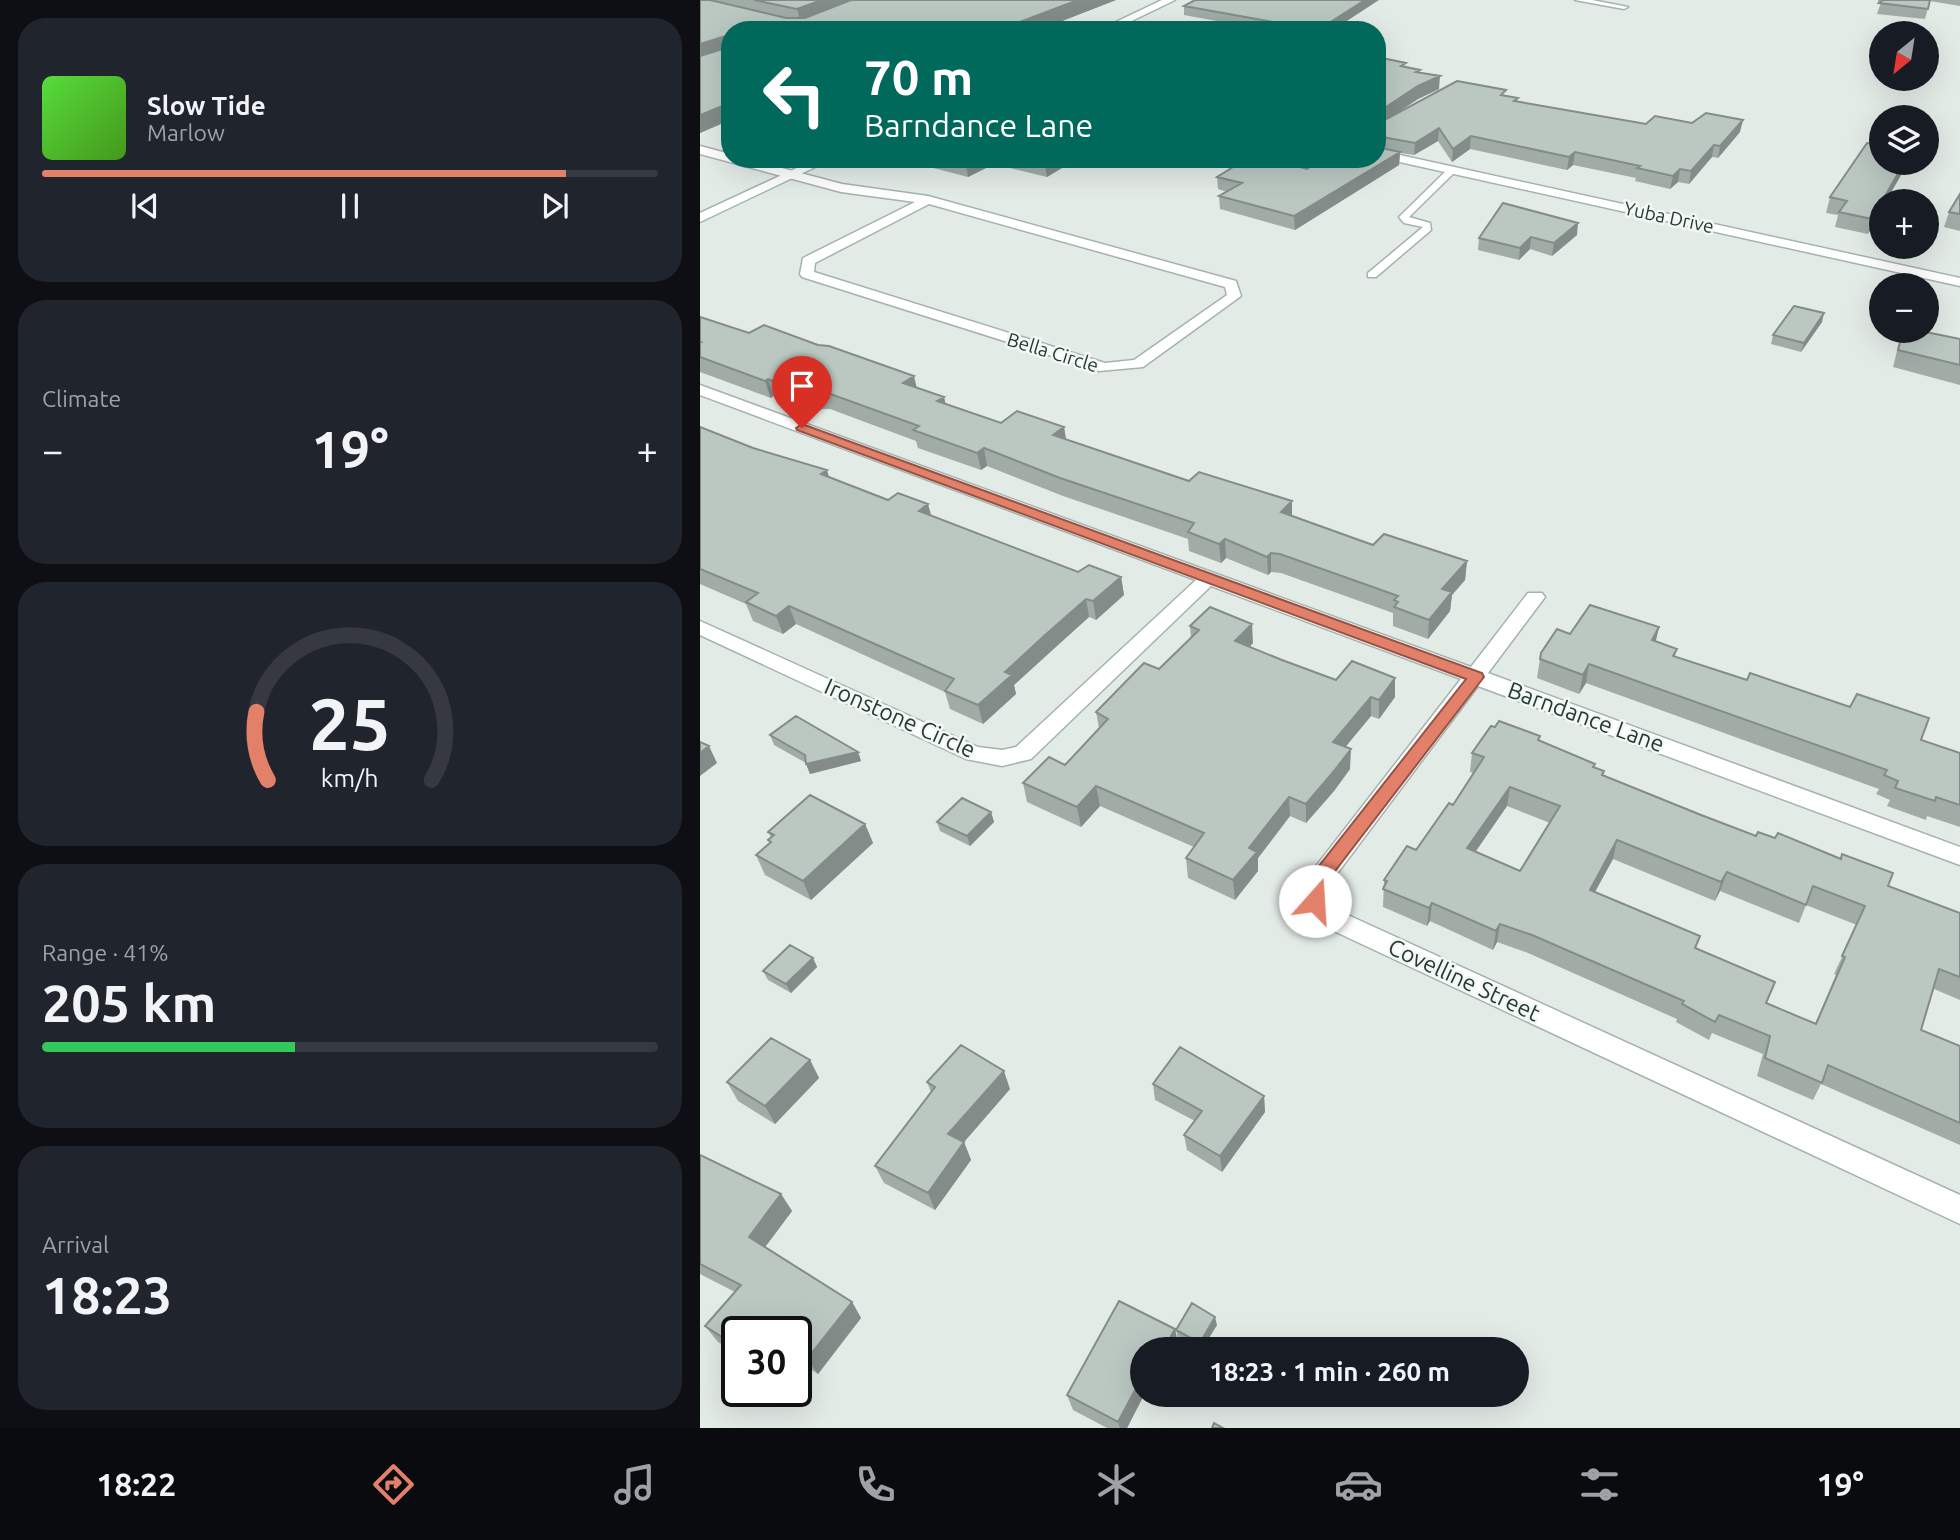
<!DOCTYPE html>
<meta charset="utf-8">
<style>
:root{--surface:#171b24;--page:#20242c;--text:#f1f3f6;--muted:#9ea1a6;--line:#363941;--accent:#e2806a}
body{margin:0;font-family:Ubuntu,sans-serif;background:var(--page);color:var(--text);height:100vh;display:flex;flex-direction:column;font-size:26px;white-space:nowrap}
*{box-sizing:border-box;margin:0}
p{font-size:23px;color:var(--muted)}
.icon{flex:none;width:38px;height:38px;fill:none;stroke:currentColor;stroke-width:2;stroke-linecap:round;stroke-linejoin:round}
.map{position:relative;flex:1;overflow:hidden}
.drawer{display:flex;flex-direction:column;gap:18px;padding:18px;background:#0d0f14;width:700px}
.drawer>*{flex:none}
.hud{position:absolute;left:21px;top:21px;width:665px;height:147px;border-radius:28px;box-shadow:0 7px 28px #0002;background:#00695c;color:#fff;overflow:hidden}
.needle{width:46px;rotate:210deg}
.tools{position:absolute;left:1169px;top:21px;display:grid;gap:14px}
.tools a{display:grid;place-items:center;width:70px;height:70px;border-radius:50%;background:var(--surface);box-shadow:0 7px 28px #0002;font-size:35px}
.speed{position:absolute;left:21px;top:1316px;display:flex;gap:14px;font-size:35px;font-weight:700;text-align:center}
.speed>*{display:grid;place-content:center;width:91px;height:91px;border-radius:50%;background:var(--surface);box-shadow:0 7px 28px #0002;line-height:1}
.speed .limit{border:4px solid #111;border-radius:10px;background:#fff;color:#111}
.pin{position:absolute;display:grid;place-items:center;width:60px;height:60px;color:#fff;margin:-72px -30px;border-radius:50% 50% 50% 0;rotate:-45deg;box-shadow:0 0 7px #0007}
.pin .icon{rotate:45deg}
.me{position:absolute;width:77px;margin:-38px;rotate:19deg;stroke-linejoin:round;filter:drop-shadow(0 0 5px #0008)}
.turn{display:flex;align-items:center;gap:24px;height:147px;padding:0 28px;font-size:32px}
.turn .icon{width:91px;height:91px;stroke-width:2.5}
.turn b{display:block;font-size:49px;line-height:60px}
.big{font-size:52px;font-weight:700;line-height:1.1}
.drawer .tile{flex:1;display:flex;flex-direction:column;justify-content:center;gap:10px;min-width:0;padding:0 24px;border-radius:28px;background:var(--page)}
.drawer .dial{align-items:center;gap:0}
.dial svg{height:182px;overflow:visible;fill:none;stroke:var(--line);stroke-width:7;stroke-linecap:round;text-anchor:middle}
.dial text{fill:var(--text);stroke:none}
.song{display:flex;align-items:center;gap:21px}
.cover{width:84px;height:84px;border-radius:10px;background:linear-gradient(135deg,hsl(110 70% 55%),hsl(100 70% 35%))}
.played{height:7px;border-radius:4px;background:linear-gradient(90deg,var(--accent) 85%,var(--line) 85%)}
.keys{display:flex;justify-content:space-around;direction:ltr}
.heat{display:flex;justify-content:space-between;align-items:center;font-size:38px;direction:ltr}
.charge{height:10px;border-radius:5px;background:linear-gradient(90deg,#34c759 41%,var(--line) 0)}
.trip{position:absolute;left:430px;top:1337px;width:399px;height:70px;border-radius:35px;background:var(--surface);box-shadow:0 7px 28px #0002;font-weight:700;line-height:70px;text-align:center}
.tab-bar{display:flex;height:112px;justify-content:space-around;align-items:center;background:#090b0e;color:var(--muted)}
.tab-bar .icon{width:49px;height:49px}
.tab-bar .on{color:var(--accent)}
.tab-bar b{font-size:32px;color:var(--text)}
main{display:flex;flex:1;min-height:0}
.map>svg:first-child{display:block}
</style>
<main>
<section class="drawer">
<div class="tile">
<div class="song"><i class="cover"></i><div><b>Slow Tide</b><p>Marlow</p></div></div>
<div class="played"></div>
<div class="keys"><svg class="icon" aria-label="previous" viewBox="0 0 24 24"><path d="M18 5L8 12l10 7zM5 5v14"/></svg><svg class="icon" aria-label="pause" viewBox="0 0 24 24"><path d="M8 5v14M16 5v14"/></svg><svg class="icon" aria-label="next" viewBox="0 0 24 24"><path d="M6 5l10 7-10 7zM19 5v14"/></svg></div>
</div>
<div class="tile"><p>Climate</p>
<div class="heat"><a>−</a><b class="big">19°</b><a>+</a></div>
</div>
<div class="tile dial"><svg viewBox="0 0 100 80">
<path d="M14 69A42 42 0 1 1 86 69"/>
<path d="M14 69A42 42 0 0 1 9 39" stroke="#e2806a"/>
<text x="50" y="56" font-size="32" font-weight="700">25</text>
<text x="50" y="72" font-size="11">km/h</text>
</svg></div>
<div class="tile"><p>Range · 41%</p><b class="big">205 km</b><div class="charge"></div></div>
<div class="tile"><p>Arrival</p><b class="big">18:23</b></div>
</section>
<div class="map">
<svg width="1260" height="1428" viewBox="0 0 1260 1428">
<rect width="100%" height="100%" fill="#e3ebe7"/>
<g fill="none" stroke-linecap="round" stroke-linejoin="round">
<g stroke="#a6b2ad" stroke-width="3">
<path id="service" d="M875,0h17l36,7 -4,2z
M749,168l8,2 -48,47 21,6 1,7 -55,47h-8v-4l55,-46 -19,-4 -5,-6z"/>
</g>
<g stroke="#a6b2ad" stroke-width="3">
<path id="minor" d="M0,146l30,8v5h18l94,25 86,12 308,85 5,15 -98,71 -44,4 -297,-94 -2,-3 3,-16 112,-56 -74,-10 -141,-38zM229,204l296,83 2,8 -93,65 -29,3 -291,-91 1,-9z
M677,150l583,128v8l-583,-129z
M0,385l771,282 57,-74h14l3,4 -57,76 472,174v18l-482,-179 -148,197 -2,16 11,12 621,284v29l-639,-299 -17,-24 6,-27 151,-195 -250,-93 -180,173 -29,7 -36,-7 -266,-124v-14l278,126 24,3 14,-3 180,-167 -496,-185z"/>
</g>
<g stroke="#a3b5ae" stroke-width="3">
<path id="secondary" d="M462,0h13l-62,30h-14z
M116,159h16l-132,63v-9z"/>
</g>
<use href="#service" fill="#fff" fill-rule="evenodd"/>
<use href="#minor" fill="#fff" fill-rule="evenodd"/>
<use href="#secondary" fill="#fff" fill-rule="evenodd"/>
</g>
<path fill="#a1aca7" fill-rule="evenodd" d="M0,0h416l-77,30h-309v90l-30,13z
M1178,0h82v6l-30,-5 -5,18 -48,-5 4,-12h-3z
M484,6l149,24h-68l-81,-15z
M677,57l29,10 14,3v3l19,16 -21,10 -30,20 118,-23 12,2 -1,3 129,23 94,8 -22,26 -6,-1 -23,27 -11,-2 -8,7 -35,-8 1,-3 -63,-13 -6,5 -97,-21 -18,13 -14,-21 -24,14 -14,-2 -1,12 -104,65 -75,-21 -1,-13 8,-4 -9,-3 -1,-12 90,-8 70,-10z
M214,159h163l-30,18 -53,-13 -26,13 -54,-14z
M1181,163h26l-21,38h-5l-13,33 -33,-7 3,-12 -12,-2 4,-16z
M1260,194v37l-16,-4 5,-15z
M877,235l-25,21 -22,-7 -11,11 -41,-10 1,-12z
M0,317l244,80 1,7 56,19 63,4 2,13 123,41 103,20v15l81,29 94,16 -2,19 -13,15 -2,16 -22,28 -35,-13v-13l-112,-40 -10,-1 -3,3 -42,-17 -5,5 -32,-12 -1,-12 -125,-43 -76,-30 -6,4 -63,-22 -2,-7 -86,-32h-8l-6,3 -43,-16 -2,2 -71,-26z
M1122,322l-21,30 -30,-8 2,-9z
M1202,331l58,8v46l-67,-18z
M0,427l378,145 43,5 3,18 -28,25 -7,-3 -42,37 -33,31 2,9 -33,30 -33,-15 -5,-17 -149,-68 -13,10 -30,-13 -7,-17 -46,-20z
M490,626l63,17 -3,4 86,33 59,-2v19l-16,22 -8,-3 -26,31 5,22 -16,22 -28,32 -16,-7 -32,42v13l-23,29 -47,-22 -2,-20 8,-11 -94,-41 -19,21 -54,-25 -4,-19 42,-18 34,-37 -3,-16 63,-43 32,-31z
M959,627l-4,15 22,7 -2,7 285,97v74l-33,-11 -1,4 -39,-14 3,-6 -14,-6 3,-5 -293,-106 -7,11 -42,-16 3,-19 30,-25z
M70,735l88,17 3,9 -51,13 -4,-11 -32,-18z
M840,741l55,23 -1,4 10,3 -1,4 153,61 19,2 65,21 2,-5 46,32 72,27v87l-26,-11 -13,41 39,16v99l-139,-61 -8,16 -56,-24 6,-22 -51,-21 -3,7 -33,-18 1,-3 -149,-66 -31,-11 -4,8 -63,-29 -3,5 -44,-19 1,-27 32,-30 37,-45 21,-32 -4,-1 2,-19zM807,806l43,17 -30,48 -45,-19zM913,859l102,42 5,-10 79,32 7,-18 51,20 -23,49 2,1 -21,49 -49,-20 -70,-56 -101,-56z
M291,812l3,10 -24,24 -30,-15 -3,-9z
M165,824l8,19 -62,57 -46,-25 -9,-20 14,-12 -2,-3 3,-3 -3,-5z
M113,958l4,9 -26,26 -23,-13 -5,-9z
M110,1060l9,18 -44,46 -37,-23 -11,-19z
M227,1082l83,7 -46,53 7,18 -36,50 -51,-27 -9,-17 56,-74z
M453,1084l111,12 1,16 -43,60 -35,-22 -3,-15 11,-14 -40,-21z
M0,1155l81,39 11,17 -27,36 87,55 9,16 -43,56 -22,-14v-28h-59v22l-19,-12 -13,-16 30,-34 -35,-18z
M419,1301l56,28 3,15 -2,5h-33v46h1l-17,33h-20l-34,-18 -6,-15z
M517,1325l-15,24h-4l-20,-11 -2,-8z"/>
<path fill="#838c88" d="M122,0h41l-62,23 -4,-14z
M378,0h38l-77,30h-21l-1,-7z
M665,0h14l-46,30h-15z
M25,36l4,15 -29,10v-17z
M740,76l-1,13 -21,10 -41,27v-13l41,-27z
M30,103v17l-30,13v-18z
M1043,120l-3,12 -22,26 2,-12z
M739,128l-1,13 -24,14 1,-12z
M771,136l-1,13 -18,13 1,-13z
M1014,145l-2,12 -23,27 2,-13z
M700,152l-1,13 -104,65 -1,-14z
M875,152l-2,13 -6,5 2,-13z
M265,159h28l1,5 -26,13z
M344,159h33l-30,18z
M1204,163h3v2l-21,36h-4z
M980,169l-2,13 -8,7 3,-13z
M1181,203v7l-13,24 4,-15z
M878,223l-1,12 -25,21 2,-13z
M831,237l-1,12 -11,11 1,-12z
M1124,313l-2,9 -21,30 3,-9z
M214,376l4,17 -15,-10z
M68,379l5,17 -2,2 -6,-17z
M116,391l6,18 -6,3 -5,-17z
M244,397l4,17 -11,-13z
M364,427l3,18 -14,-10z
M284,448l3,18 -6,4 -4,-17z
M127,470l5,17 -11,-13z
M592,501v18l-11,-7z
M228,504l5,18 -14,-11z
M525,539l1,19 -5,5 -2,-19z
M571,553v19l-3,3 -1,-18z
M767,561l-2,19 -13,15 -2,16 -22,28 1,-19 13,-31z
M421,577l3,18 -28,25 -3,-19z
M386,599l3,18 -75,68 2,9 -33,30 -5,-19 27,-33 39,-36z
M89,606l7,18 -13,10 -7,-18z
M552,624l1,19 -17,17 -1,-19z
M959,627l-4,18 -3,-5z
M889,664l-3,19 -7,11 4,-19z
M695,678v19l-16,22v-19z
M671,697v19l-38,46v-20z
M9,746l8,17 -17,13v-23z
M651,749l-1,20 -16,22 -28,32v-19z
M158,752l3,9 -51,13 -4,-10z
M396,786l4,20 -19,21 -4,-20z
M810,787l-3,19 -42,61 2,-19z
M589,797l1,19 -32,42v13l-23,29 -2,-20 16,-32z
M291,812l3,10 -24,24 -3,-10z
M165,824l8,19 -62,57 -8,-19z
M917,840l-4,19 -27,49 4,-18z
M1027,872l-7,19 -5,10 6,-19z
M732,903l-2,18 -3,5 2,-18z
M800,924l-3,18 -4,8 3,-19z
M113,958l4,9 -26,26 -5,-9z
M110,1060l9,18 -44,46 -10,-18z
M304,1071l6,18 -46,53 7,18 -36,50 -7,-17 20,-59z
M564,1096l1,16 -43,60 -2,-16z
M81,1194l11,17 -32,43 -11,-17z
M152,1302l9,16 -43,56 -11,-15z
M515,1317l2,8 -15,24h-1l-1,-6z
M475,1329l3,15 -2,5h-12z
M443,1375v20h1l-17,33h-7l-2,-6z"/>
<path fill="#bbc8c2" stroke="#838c88" stroke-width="2" fill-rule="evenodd" d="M0,0h10l76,18h19l46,-18h227l-61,23 12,3 -10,4h-289v73l-30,12v-59l26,-8 2,-10 -3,-2 -25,8z
M54,0h68l-25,9z
M495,0h170l-47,30 -134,-24z
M1183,0h47l-2,9 -49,-6z
M677,57l29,6 -5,3 19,4 -4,2 24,4 -22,10 -41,27z
M757,81l49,9 -5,5 17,3 -4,3 132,23 9,-8 37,7 14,-10 37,7 -23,26 -6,-1 -23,26 -11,-2 -7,7 -36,-8 3,-2 -65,-14 -6,5 -98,-21 -18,13 -14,-21 -24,15 -38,-7v-12z
M1167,143l14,2v18h23l-32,56 -33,-7 8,-11 -17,-4z
M677,147l23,5 -106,64 -75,-20 23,-13 -25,-6 29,-18h24l37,10 15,-10h55z
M1260,194v20l-11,-2z
M803,203l75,20 -24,20 -23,-6 -11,11 -41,-10z
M1094,306l30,7 -20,30 -31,-8z
M0,317l49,16 15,-8 54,20 11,1 85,30 -11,7 41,14 -7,4 64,22 16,-12 47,16 -11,8 136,46 10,-9 93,29 -11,11 92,33 11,-11 83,27 -25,28 10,3 -23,28 -35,-13 4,-5 -4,-2 4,-4 -118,-42 -9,-1 -4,4 -42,-18 -6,5 -31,-12 6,-9 -134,-45 -76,-30 -7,5 -64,-23 6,-4 -94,-34 -9,-1 -5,4 -43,-16 -3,2 -65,-24v-15h1l-1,-1z
M1203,331h18l39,8v26l-62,-15z
M0,427l53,21 74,22 -6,4 67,26 10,-7 30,11 -9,7 159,61 11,-7 32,12 -28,24 -7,-2 -42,37 -39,36 7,3 -34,30 -33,-14 9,-12 -165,-73 -13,10 -30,-14 12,-9 -58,-24z
M890,605l69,22 -7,13 25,9 -4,7 74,24 3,-7 100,34 7,-13 72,24 -8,22 39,13v52l-24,-8 -1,4 -40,-13 3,-7 -14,-6 3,-5 -298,-106 -6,11 -43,-16 1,-6 16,-24 13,5z
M510,607l42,17 -17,17 47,19 54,20 16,-19 43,17 -16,22 -8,-3 -38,45 18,7 -17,22 -28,33 -17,-7 -40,51 8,4 -24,28 -47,-22 18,-25 -108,-47 -19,21 -54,-24 26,-26 16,8 43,-46 -12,-7 48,-49 15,6 40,-39 -9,-4z
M96,716l62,36 -52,12 -1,-9 -35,-20z
M799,721l41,15 -2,4 57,24 -2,3 11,4 -2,4 99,40 55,21 2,-4 17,6 3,-5 63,26 1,-5 51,19 -5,13 72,27v64l-21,-8 -18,61 39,16v77l-132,-58 -6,18 -57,-25 5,-22 -51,-21 -4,7 -33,-18 2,-3 -152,-66 -32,-11 -4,7 -64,-28 -3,5 -46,-19 4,-8 -3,-1 23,-34 9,4 33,-47 4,2 31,-48 -12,-4 19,-27 4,1zM810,787l50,19 -40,65 -53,-23zM917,840l104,42 6,-10 79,33 7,-19 52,20 -23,50 3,1 -29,67 -50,-21 9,-21 -80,-34 5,-12 -110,-46z
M0,742l9,4 -9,7z
M110,795l55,29 -62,57 -47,-26 15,-13 -3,-2 6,-5 -6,-3z
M262,798l29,14 -24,24 -30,-14z
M90,945l23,13 -27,26 -23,-13z
M71,1038l39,22 -45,46 -38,-24z
M261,1045l43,26 -56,63 16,8 -36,51 -53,-27 60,-79 -8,-5z
M480,1047l84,49 -44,60 -36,-21 18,-24 -49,-27z
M0,1155l81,39 -32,43 103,65 -45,57 -11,-7v-20h-59v15l-32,-21 36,-41 -41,-21z
M419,1301l56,28 -11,20h-21v26l-25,47 -51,-27z
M492,1303l23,14 -15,26 -24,-13z
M514,1423l9,5h-11z"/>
<path fill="#e2806a" stroke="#935345" stroke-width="2" d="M102,424l680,249 2,4 -158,206 -4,24 -7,2 -6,-2 -3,-6 5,-25 155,-197 -669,-249 -1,-2z"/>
<g text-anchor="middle" stroke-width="5" stroke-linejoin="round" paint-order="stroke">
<g font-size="19" fill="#253a33" stroke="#f3f8f5">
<text transform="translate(969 217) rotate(12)" y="7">Yuba Drive</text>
<text transform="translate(353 352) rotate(17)" y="7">Bella Circle</text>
</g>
<g font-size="23" fill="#253a33" stroke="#f3f8f5">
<text transform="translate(886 717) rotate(20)" y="8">Barndance Lane</text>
<text transform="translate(200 718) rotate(24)" y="8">Ironstone Circle</text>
<text transform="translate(764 980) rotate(25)" y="8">Covelline Street</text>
</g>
</g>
</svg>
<div class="tools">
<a><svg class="needle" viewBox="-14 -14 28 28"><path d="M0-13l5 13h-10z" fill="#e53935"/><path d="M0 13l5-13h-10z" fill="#9ea1a6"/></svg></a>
<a><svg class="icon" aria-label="layers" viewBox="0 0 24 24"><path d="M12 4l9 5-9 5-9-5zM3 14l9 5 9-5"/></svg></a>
<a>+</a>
<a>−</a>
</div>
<div class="speed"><div class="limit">30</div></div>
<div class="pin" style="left:102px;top:428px;background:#d93025"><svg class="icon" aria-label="arrive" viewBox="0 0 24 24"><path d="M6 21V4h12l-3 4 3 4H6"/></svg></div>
<svg class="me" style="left:615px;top:901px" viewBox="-20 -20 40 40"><circle r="19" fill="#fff"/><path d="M0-13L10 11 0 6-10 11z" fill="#e2806a"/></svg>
<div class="trip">18:23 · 1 min · 260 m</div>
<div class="hud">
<div class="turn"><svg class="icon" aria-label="left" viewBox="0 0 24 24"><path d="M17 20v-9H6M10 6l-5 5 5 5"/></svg><div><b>70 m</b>Barndance Lane</div></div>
</div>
</div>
</main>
<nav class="tab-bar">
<b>18:22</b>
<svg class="icon on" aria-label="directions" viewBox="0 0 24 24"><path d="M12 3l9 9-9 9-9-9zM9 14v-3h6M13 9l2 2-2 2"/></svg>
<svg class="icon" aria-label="music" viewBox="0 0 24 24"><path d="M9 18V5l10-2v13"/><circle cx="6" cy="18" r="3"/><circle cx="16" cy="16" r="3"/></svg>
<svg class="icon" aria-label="phone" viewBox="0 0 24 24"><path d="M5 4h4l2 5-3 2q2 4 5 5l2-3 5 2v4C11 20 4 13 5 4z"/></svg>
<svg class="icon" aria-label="climate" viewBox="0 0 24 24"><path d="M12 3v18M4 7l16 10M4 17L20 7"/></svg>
<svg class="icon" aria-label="car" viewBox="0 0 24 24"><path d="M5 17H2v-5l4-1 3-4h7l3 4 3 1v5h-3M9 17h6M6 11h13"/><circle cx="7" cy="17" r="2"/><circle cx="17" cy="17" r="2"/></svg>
<svg class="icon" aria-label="filters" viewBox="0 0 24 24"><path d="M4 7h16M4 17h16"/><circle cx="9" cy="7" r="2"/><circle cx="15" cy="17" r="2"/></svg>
<b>19°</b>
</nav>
